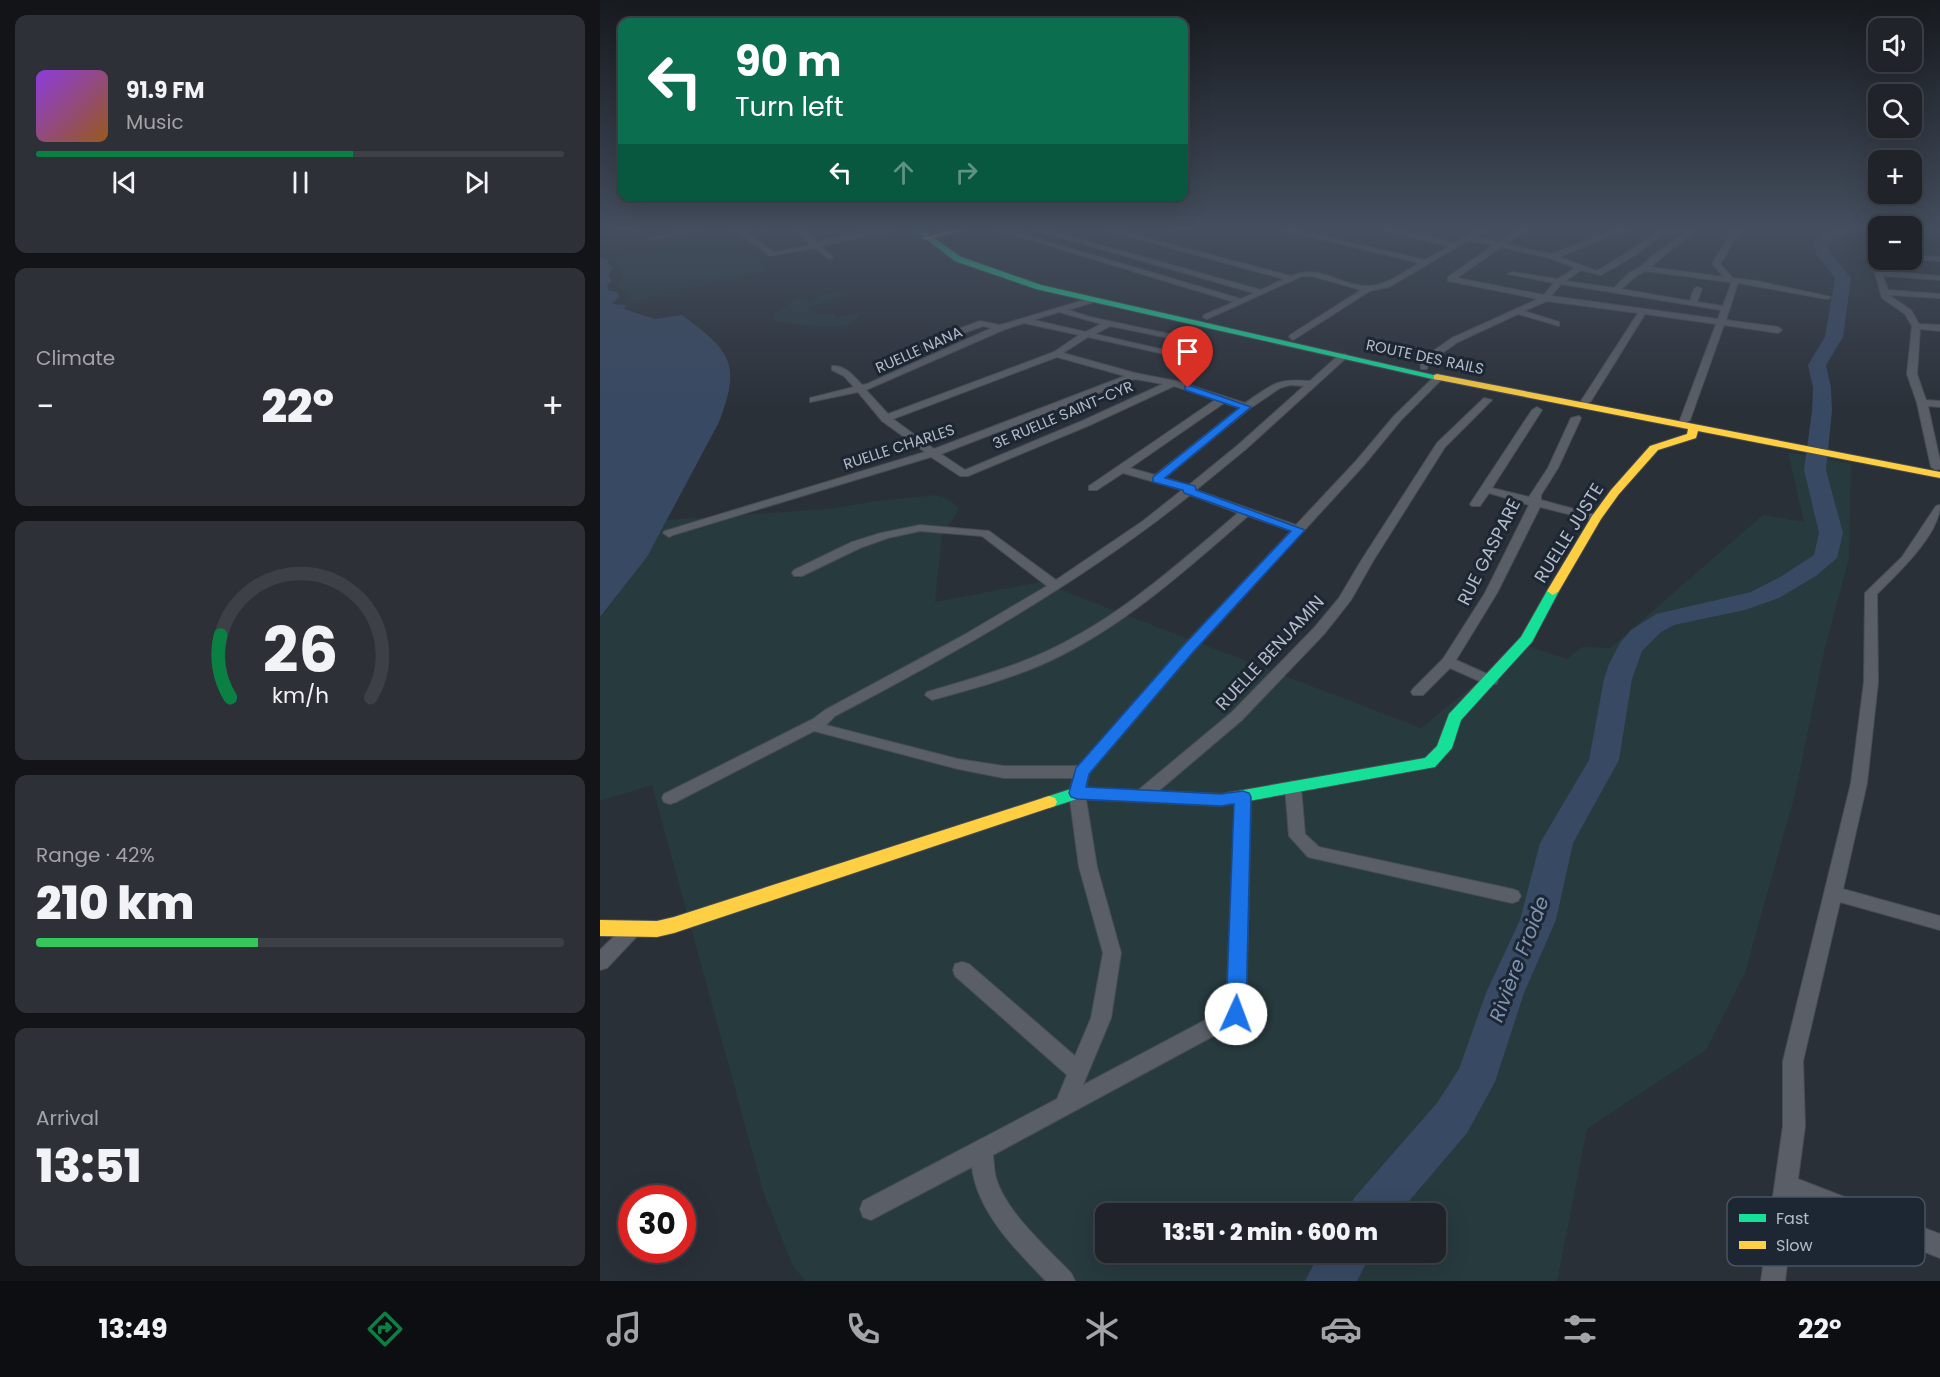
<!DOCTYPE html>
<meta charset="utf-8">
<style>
:root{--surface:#20242a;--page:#2d3036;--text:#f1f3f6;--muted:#a2a4a8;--line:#3d4147;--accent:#0b8043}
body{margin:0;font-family:Poppins,sans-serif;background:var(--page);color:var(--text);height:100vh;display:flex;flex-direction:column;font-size:22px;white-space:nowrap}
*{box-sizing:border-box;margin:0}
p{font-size:20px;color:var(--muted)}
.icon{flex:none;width:33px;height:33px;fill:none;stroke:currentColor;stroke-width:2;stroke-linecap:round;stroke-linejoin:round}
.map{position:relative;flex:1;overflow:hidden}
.side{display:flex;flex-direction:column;gap:15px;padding:15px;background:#121417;width:600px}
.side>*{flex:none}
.hud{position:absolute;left:18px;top:18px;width:570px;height:183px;border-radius:12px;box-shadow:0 6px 24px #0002,0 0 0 2px var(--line);background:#0b6e4f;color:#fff;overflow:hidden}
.tools{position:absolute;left:1268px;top:18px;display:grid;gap:12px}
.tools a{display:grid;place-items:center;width:54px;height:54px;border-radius:12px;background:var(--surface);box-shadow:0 6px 24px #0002,0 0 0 2px var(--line);font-size:30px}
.speed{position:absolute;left:18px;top:1185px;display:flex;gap:12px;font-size:30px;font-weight:700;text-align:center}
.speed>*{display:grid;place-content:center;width:78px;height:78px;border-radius:50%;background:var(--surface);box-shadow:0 6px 24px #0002,0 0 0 2px var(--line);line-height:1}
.speed .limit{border:9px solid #d22;background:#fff;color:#111}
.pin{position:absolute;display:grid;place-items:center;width:51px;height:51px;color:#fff;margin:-62px -26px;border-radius:50% 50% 50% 0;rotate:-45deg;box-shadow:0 0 6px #0007}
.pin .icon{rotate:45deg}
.me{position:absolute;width:66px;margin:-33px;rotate:2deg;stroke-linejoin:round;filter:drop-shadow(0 0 4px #0008)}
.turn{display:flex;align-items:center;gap:21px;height:126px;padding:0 18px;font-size:27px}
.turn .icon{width:78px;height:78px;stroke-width:2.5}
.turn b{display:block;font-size:42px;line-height:51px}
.lanes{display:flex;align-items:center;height:57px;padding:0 18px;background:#0003;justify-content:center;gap:30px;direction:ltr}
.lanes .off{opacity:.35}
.big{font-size:45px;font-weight:800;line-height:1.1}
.side .widget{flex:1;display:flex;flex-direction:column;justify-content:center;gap:9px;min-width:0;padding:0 21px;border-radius:12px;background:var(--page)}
.side .dial{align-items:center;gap:0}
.dial svg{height:156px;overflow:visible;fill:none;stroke:var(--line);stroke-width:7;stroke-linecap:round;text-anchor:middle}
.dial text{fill:var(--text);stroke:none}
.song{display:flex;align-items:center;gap:18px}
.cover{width:72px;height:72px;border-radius:9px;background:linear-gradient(135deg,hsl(270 70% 55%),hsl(30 70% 35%))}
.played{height:6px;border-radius:3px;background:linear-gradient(90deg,var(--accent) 60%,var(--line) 60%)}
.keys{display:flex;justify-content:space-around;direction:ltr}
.heat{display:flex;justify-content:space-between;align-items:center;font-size:33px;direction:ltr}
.charge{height:9px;border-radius:4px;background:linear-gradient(90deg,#34c759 42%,var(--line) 0)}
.trip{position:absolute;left:495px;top:1203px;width:351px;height:60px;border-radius:12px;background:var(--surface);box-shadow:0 6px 24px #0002,0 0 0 2px var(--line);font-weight:800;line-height:60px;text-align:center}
.dock{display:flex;height:96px;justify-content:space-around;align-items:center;background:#0d0e11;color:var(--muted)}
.dock .icon{width:42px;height:42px}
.dock .active{color:var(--accent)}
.dock b{font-size:27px;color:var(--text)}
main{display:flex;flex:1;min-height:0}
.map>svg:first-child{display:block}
</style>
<main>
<section class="side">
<div class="widget">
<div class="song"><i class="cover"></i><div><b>91.9 FM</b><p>Music</p></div></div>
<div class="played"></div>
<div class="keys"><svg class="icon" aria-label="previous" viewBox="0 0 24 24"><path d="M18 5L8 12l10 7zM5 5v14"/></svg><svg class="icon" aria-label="pause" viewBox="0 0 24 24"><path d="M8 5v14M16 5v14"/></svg><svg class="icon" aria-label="next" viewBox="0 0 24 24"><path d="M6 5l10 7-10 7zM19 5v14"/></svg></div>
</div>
<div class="widget"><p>Climate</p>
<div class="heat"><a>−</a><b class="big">22°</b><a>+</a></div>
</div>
<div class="widget dial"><svg viewBox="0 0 100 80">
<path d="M14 69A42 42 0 1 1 86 69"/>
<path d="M14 69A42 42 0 0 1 9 37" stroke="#0b8043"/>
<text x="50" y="56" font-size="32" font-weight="700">26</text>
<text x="50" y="72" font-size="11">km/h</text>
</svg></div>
<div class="widget"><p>Range · 42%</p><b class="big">210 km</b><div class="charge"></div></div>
<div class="widget"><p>Arrival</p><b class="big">13:51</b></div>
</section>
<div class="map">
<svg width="1340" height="1281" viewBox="0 0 1340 1281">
<rect width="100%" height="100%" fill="#2a3038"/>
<path fill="#273a3e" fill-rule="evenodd" d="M121,235l49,35 -140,32 -5,-13 -11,-1 9,-8 -8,-22z
M232,293h9v3l-33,13 9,5 18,1v3l25,-5c-3,4 -5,8 -10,11 -12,6 -63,1 -75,-4v-5l19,-15 8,-2 8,4 4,-2 4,-5z
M1188,452l63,12 -2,94 -25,94 -29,142 -50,179 -39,77 -119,79 -30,152h-752l-13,-17 -29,-73 -111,-406 -52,16v-184l47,-60 20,-37 161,-11 49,-8 60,-6 15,7 7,7 -17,27 -7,66 105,-20 381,146 102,-83 44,14 15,-12 28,1 153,-133 41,7zM506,1214h330v38h-330z"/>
<path fill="#384963" d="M0,257l8,3v4l5,4 -5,7 4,6 -5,4 2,6 8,1 2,4 -7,8 14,1 -2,4 31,10 27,-4c48,36 60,47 37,107l-72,135 -47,60z"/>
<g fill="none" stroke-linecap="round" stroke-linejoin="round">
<path fill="#384963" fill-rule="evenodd" d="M1233,229h17l-22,15 3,10 20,24 -8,59 -17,28 5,23 1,23 -6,59 17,63 -6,25 -21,18 -37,22 -34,12 -71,15 -13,7 -19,19 -10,28 -13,81 -46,83 -17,77 -32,73 -29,89 -28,51 -69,81h-51l7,-16 83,-95 22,-34 27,-76 34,-73 20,-77 49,-83 15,-81 5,-15 11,-21 11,-13 25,-16 95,-22 29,-15 34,-22 5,-22 -15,-63 8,-59 1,-23 -5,-23 17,-28 10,-59 -18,-23 -3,-12z
M720,1252h52l-15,29h-52z"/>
<g stroke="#484c53" stroke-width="2">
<path id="street" d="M89,229h16l-53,11 -3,-2z
M133,229h8l33,23 37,-7 -16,-16h7l15,13 67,-13h15l-78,17 12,11 -4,2 -14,-11 -45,8z
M394,229h11l236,70 13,-6 -223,-64h12l218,61 23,-11 -183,-50h12l178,47c28,-13 51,11 77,10 18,0 36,-14 51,-23l-140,-34h13l133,31 24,-14 -70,-17h14l62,14 24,-14h8l-13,8 24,5 23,-13h9l-24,15 45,10 67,-25h10l-69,28 38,14 34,-21 28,-19 31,-1 2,3 -42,34 74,10 -12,-13 22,-35h7l-21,35 13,14 24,3 74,16 -4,2 -89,-16 -12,37 52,7 4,3 -4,3 -54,-8 -34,95 -5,3 -5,-3 36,-96 -71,-10 -54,87 -5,3 -5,-3 57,-88 -91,-12 -23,10 35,11v4l-41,-12 -60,28 -30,21 -1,6h-6l-1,-9 32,-22 86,-39 -90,-18v-4l46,-32 -25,-5 -80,47 -19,4 -77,49 -4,-3 1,-2 71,-45 -49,-14h-10l-95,43 -4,-2 1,-2 30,-13zM1063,234l19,1 -29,20 -12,12 -12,6 -15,15 -48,-7 15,-11 20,5 36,-21zM901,247l51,12 23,9 -17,11 -46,-7 -4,2 46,9 -10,12 -87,-17zM1045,271l84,11 2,2 -8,22 -26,-4 5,-13 -4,-2 -4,2 -4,12 -69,-12 14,-12zM961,284l160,26 -3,9 -167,-23z
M1273,229h5v7l-2,-1z
M1329,229h11v4l-10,-3z
M1311,255l29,2v4l-29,-2z
M1279,271l61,5v4l-57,-4 5,14 52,4v4l-51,-3 22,15 8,14 21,1v6l-20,-2 -3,45 9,26 14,1v6l-12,-1 12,55v8l-4,1 -5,-3 -14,-64 -10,-29 5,-48 -7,-12 -23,-16 -7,-25z
M491,298h3v4l-26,8 22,7 98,21 -4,3 -74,-15 -15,8 87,20 -4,3 -90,-20 -25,16 72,20 41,8 69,22c27,-18 31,-25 65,-22l30,-27h6v4l-100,91 -50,41 100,35 60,-64 38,-45 42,-41 8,2 -43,43 -37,45 -170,186 -105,123 -4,19 12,74 24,86 -10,65 -28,67 143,-76 9,-212 2,-4 6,-2 6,2 2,4 -5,217 -3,6 -250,135c1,8 1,16 3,23 10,34 51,70 75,95l4,8h-29c-30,-31 -69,-69 -74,-114l-101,53 -8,-3 -3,-8 3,-8 194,-102 10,-24 -112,-99 -2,-6 2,-6 7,-2 7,2 106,92 16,-38 12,-65 -24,-86 -10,-74 4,-15h-69l-46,-9 -144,-38 -138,71 -6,2 -6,-2 -2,-4 2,-4 149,-75 12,-9 139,-75 83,-49 -65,-50 -62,-5 -32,7 -28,10 -58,28h-8l-2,-3 2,-3 58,-28 29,-9 39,-8 69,6 67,49 87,-59 39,-31 -59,-17 -26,17h-8v-4l126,-86 -41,-14 -84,39 -122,51h-8l-29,-19 -258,78 -4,2 -6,-4 2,-2 260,-79 -43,-31 -24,-29 -48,10v-4l44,-11 -10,-11 -12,-6v-4c13,-1 22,10 30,19l5,-1 125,-56 -9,-2 -76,28 -3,-1v-4l76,-28 20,4zM459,312l42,12 -15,8 -53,-12zM424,323l55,12 -25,17 -166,62 -22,-24 137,-60zM457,357l68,19 -191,73 -41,-30zM535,379l28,5 -81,37 -117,49 -24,-16zM690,385l14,1 -66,59 -49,40 -24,-7 84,-69 31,-21zM624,403l15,5 -84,67 -25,-7zM590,495l48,18c-62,53 -125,110 -202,143 -35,15 -72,25 -109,36l-2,3 7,5c44,-12 89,-24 130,-45 69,-35 127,-88 186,-139l43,15 -107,114 -106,121h-74l-46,-7 -132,-34 9,-9c124,-65 245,-133 355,-221z
M884,398l8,2 -47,47 -72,114 -22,39 -26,33 -83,87 -94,80 -6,2 -6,-2 -2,-4 2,-4 96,-80 83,-85 24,-29 22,-37 76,-118z
M937,407l5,3 -50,78 37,9 19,-29 23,-50 8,-2 2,2 -23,50 -17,27v5l59,16 2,2 -6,3 -56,-14 -43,86 -41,67 40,18 2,3 -2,3h-10l-36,-16 -27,27h-10l-2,-3 2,-3 30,-30 42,-66 44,-88 -40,-12 -9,13h-8l-2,-2 62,-94z
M1340,505c0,29 -42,68 -63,89l1,88 -11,101 -24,106 97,27v14l-100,-28 -37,159 2,65 -7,53 142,55v24l-145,-58 -10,81h-24l22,-155v-65l68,-278 13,-101 1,-89 37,-36 34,-51z
M693,781l6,2 2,4 4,47 14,13 193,42 6,2 3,5 -3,5 -6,2 -204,-46 -19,-21 -4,-49 2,-4z
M33,921l6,3 3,5 -3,5 -32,34 -7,2v-20l27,-26z"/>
</g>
<g stroke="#484c53" stroke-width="2">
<path id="fast" d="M313,229h8l40,28 80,28 401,92 -5,3 -401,-91 -81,-28z
M953,587l6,4 -27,51 -71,78 -9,28 -17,19 -214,39 -144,-7 -28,9 -6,-2 -2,-4 2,-4 34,-11 144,7 204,-36 12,-12 12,-32 72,-77 26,-46z"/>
</g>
<g stroke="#484c53" stroke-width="2">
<path id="slow" d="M356,229h14l-45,11 -3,-2z
M837,374l503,98v6l-242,-47 -2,7 -38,12 -39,44 -18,25 -42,72 -6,4 -6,-4 45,-75 19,-26 39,-44 37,-12 1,-5 -254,-50v-4z
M449,796l6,2 2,4 -2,4 -381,127 -17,4 -57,-1v-16l57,1 17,-4z"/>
</g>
<use href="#street" fill="#5a5e66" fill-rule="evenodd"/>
<use href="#fast" fill="#16e098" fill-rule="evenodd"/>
<use href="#slow" fill="#ffcf43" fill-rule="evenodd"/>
</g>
<linearGradient id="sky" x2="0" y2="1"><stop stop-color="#171a1f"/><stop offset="0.56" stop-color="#444e5e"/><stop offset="1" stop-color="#444e5e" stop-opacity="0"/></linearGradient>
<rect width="1340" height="409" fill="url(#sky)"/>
<path fill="#1a73e8" stroke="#114b97" stroke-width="1.5" d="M585,386h6l60,21 -86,71 30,8 1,4 109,40 -111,121 -105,123 -3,13 135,7 22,-3 6,2 2,4 -5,217 -3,6 -7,2 -7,-2 -3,-6 8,-210 -13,2 -144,-7 -6,-2 -2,-4 7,-25 108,-123 107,-114 -107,-38 -1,-3 -30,-8v-5l86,-69 -54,-18z"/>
<g text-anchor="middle" stroke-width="6" stroke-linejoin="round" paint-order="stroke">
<g font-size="15" fill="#b4bcc9" stroke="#1d2633">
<text transform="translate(319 350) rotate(-24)" y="5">RUELLE NANA</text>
<text transform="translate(825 357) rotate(12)" y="5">ROUTE DES RAILS</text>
<text transform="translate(463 415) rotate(-23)" y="5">3E RUELLE SAINT-CYR</text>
<text transform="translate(299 447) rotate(-18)" y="5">RUELLE CHARLES</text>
</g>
<g font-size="18" fill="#b4bcc9" stroke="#1d2633">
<text transform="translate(969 533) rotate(-58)" y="6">RUELLE JUSTE</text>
<text transform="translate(889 552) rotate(-63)" y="6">RUE GASPARE</text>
<text transform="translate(670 653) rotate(-47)" y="6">RUELLE BENJAMIN</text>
</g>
<g font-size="20" font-style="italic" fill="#7c92b1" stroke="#1d2633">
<text transform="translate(919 959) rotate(-69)" y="7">Rivière Froide</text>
</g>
</g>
<rect x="1127" y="1197" width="198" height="69" rx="9" fill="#1d2633" stroke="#4a5360" stroke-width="1.5"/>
<rect x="1139" y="1214" width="27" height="8" fill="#16e098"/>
<rect x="1139" y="1241" width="27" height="8" fill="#ffcf43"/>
<g font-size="16" fill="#b4bcc9">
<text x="1176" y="1224">Fast</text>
<text x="1176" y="1251">Slow</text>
</g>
</svg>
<div class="tools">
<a><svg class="icon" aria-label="sound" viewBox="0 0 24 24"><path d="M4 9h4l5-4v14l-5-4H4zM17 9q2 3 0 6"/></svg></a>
<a><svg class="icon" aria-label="search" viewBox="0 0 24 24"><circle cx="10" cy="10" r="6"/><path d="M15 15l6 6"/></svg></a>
<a>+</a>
<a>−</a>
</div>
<div class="speed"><div class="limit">30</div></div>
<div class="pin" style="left:588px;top:388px;background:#d93025"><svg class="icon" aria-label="arrive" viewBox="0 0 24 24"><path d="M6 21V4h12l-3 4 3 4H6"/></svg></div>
<svg class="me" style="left:636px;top:1014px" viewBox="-20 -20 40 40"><circle r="19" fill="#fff"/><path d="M0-13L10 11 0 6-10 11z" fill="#1a73e8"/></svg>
<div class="trip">13:51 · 2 min · 600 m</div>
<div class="hud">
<div class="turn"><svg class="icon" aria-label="left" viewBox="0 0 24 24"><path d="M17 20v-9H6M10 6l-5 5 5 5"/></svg><div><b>90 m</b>Turn left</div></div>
<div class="lanes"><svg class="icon" aria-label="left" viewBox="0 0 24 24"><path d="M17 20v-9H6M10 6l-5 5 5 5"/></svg><svg class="icon off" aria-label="ahead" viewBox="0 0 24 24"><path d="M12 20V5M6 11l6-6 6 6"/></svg><svg class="icon off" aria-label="right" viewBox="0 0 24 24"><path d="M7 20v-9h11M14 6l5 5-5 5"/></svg></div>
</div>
</div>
</main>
<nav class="dock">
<b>13:49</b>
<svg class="icon active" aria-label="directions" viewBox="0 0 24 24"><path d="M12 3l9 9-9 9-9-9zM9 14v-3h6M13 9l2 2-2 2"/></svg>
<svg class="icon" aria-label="music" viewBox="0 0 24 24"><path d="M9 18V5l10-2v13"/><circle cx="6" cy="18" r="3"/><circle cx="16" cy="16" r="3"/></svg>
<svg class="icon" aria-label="phone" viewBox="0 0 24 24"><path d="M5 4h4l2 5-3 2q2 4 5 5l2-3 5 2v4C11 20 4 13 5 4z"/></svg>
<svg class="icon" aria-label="climate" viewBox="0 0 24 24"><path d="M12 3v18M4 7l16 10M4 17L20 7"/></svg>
<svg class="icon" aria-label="car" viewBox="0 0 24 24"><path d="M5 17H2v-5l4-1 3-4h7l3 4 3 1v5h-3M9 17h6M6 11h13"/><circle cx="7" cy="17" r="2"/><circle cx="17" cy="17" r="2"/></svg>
<svg class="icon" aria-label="filters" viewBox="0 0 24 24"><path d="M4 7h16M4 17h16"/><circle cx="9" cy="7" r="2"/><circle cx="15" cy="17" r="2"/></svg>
<b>22°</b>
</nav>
